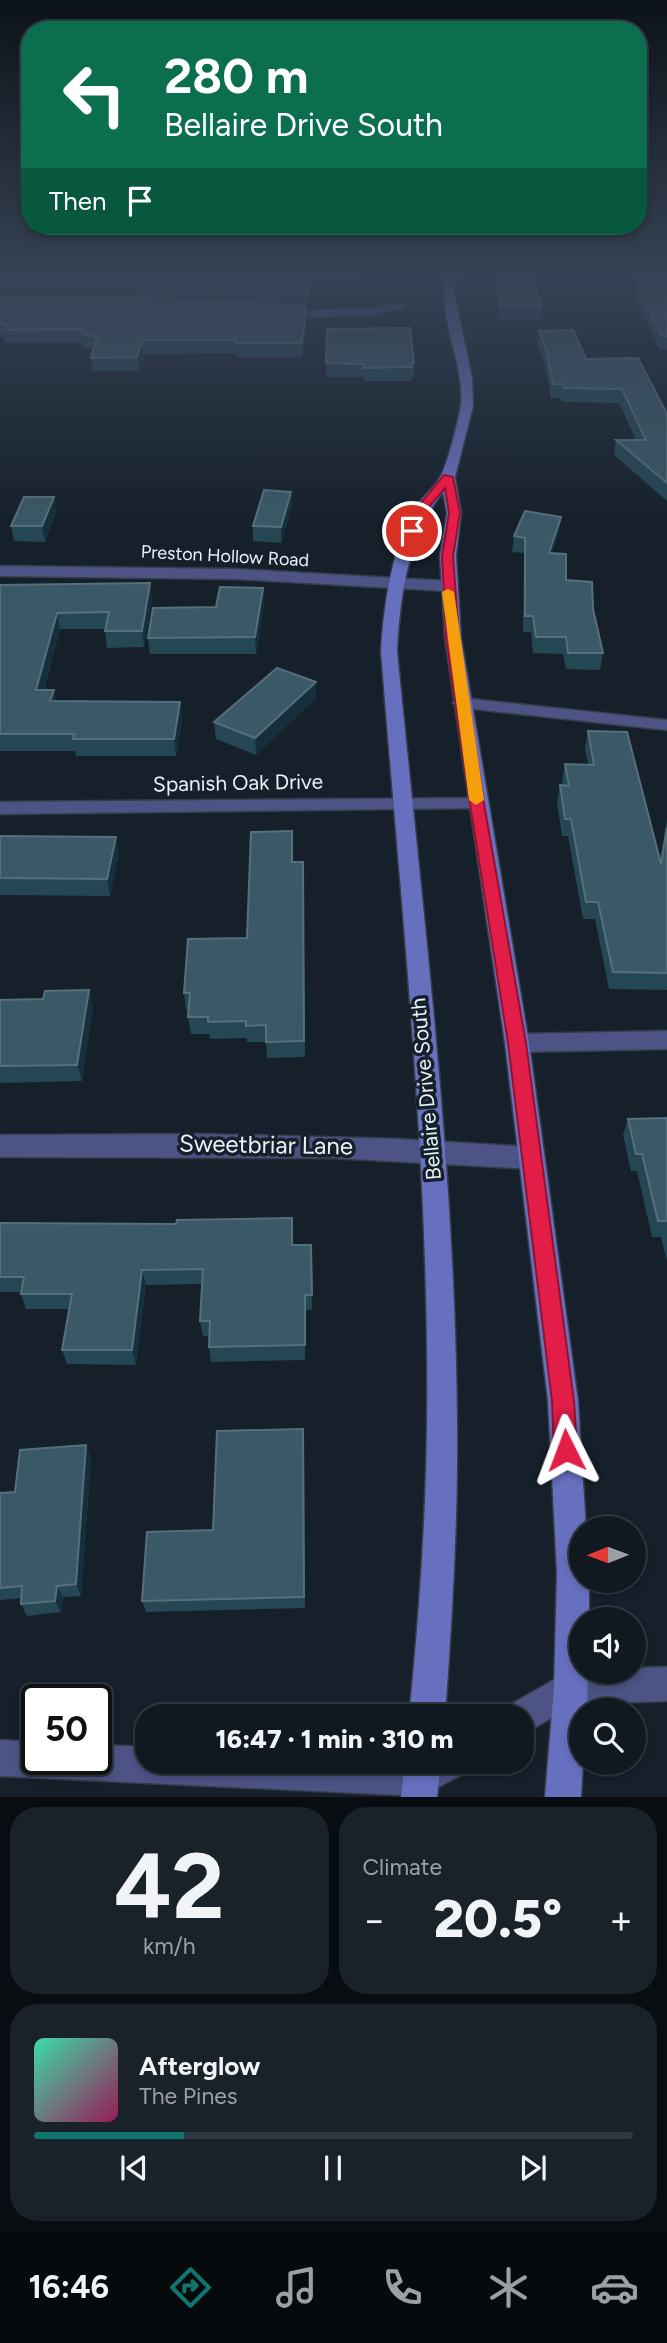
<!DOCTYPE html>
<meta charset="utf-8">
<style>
:root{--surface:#101820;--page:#192129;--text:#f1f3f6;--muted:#9ca0a5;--line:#30373e;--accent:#0f766e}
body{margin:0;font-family:Figtree,sans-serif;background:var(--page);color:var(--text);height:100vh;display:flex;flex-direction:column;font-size:26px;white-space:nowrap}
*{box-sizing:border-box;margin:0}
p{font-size:23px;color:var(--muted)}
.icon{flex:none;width:38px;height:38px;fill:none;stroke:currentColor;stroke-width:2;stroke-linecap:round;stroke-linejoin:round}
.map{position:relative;height:1797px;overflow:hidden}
.drawer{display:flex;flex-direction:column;gap:10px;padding:10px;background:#090d12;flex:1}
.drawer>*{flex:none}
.hud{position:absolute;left:21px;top:21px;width:626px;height:214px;border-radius:28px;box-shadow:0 4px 10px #0003,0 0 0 2px var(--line);background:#0b6e4f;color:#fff;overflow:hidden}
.needle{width:46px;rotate:269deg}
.fabs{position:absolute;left:569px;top:1516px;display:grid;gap:14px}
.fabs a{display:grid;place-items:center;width:77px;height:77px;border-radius:50%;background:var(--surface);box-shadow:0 4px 10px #0003,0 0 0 2px var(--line);font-size:35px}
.speed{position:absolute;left:21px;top:1684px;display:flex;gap:14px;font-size:35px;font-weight:700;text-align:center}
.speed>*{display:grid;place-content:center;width:91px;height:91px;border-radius:50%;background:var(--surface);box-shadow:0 4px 10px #0003,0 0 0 2px var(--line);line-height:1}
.speed .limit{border:4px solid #111;border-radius:10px;background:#fff;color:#111}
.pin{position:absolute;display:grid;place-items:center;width:60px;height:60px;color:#fff;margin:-30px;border:4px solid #fff;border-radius:50%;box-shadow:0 2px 7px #0007}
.me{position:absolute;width:77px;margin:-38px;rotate:357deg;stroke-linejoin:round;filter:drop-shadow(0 0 5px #0008)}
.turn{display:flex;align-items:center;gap:24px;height:147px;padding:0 28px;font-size:32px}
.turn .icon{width:91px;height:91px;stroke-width:2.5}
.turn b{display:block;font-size:49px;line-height:60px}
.then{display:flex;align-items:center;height:66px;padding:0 28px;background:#0003;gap:14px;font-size:26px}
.big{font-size:52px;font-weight:800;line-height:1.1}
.drawer .card{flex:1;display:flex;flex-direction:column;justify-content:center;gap:10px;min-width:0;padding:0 24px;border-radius:28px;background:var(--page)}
.drawer .dial{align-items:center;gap:0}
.dial b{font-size:91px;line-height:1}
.song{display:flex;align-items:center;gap:21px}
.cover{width:84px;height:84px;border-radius:10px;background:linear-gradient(135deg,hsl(160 70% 55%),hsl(330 70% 35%))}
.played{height:7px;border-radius:4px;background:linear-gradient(90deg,var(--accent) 25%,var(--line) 25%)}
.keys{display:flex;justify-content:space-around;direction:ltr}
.heat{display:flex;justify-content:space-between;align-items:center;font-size:38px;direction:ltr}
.drawer .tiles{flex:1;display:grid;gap:10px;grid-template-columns:1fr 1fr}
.card:last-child{grid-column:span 2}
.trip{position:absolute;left:135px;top:1704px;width:399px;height:70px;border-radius:28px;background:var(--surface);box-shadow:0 4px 10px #0003,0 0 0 2px var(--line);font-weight:800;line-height:70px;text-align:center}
.dock{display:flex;height:112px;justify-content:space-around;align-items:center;background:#060a0d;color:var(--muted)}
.dock .icon{width:49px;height:49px}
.dock .current{color:var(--accent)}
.dock b{font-size:32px;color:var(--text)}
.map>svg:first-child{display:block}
</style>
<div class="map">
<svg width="667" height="1797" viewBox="0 0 667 1797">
<rect width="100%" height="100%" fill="#16202b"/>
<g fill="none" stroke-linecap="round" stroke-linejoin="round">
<g stroke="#343d48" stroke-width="3">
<path id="street" d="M401,303l5,3 -1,2 -39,7 -88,3 -5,-3 5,-3 88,-3z
M0,566l235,3 212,12 8,5 -8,5 -212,-12 -235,-3z
M462,698l205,22v10l-211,-23 -3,-4z
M477,798l7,2 3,4 -3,4 -484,6v-12z
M667,1031v18l-150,3 -8,-2 -4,-7 4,-7 8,-2z
M200,1134l199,5 133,8 9,3 4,8 -4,8 -9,3 -199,-11 -333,-1v-22z
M667,1667v34l-92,3 -53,31v-18h-17l5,-12 61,-35 63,1v-3z
M0,1740l37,2v17h59v-14l51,2v15h319l-5,13 -40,21 -421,-20z"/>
</g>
<g stroke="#343d48" stroke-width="3">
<path id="secondary" d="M447,273h10l-4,15 19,90 1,28 -18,71 6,36 -5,43 5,82 68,405 49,358 8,127h-5v52h8v39h-8v52h7l-1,39h-6v52h2l-2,35h-36l9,-110 3,-114 -9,-172 -43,-358 -60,-405 -5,-82 7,-43 -4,-21c-35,44 -43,104 -46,159 25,256 58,513 60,771 1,99 -5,196 -12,295h-36c10,-98 17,-196 18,-295 3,-257 -26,-515 -46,-771 3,-47 10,-97 32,-140 7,-13 20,-21 27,-34 7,-10 19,-59 21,-72 4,-44 -26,-90 -14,-132z
M405,1762h36l-4,35h-36z"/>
</g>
<use href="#street" fill="#4d5384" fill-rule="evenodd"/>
<use href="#secondary" fill="#6770bf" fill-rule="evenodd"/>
</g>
<path fill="#254653" d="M0,273h353v9l-42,2 -3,23h-2l1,13 -5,37h-65v-4l-93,1 -5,17h-47l-1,-13 2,-9 -9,-1 -1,-5h-78l-1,-6h-4z
M636,273h31v77h-7l-26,-54 2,-13 5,1z
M497,274l45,33 -2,13 -41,-1 -3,-32z
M327,329l87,34v14h-3v4h-47v-4h-38z
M539,331l47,28 81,55v87l-53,-46 2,-15h20l-17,-37 -57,-1 -1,-4h-10l-7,-37 -7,-17z
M291,492l1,15 -11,36 -28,-2v-15z
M54,497l2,15 -11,30 -31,-1 -3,-15z
M561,517l-2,15 -7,21 14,27 27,29 10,44 -3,17 -34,-1 -3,-15 -30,-1 -2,-21h-8l1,-79 -12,-1 2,-16z
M0,585l152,14 -8,48 -37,1 -2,-17 1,-2h-46l-16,61h10l2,11 126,18 -6,37h-100l-1,-5h-75z
M263,588l1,16 -8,50h-106l-2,-16 68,-31z
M316,698l-60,57 -40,-16 -2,-17z
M588,731l72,129 7,-42v172l-58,-1 -14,-70h-12l-15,-83h-6l-5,-34 3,-17h3l-1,-4 3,-17h23l-3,-16z
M0,836l119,18 -9,42 -110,-1z
M293,862h10l2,195 -38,1 -1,-16h-19v-4l-37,1 -1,-5h-18l-3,-17 1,-7h-3l-2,-17 63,-55z
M0,1000l93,7 -11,74 -82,2z
M667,1118v143l-6,-24h-9l-15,-66h-6l-8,-36 5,-16z
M0,1223l293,11v11h18l1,65h-7v50l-94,2 -2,-15v-11h-6l-3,-15 2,-37 -56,1 -10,80 -69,-1 -5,-14 7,-41h-43l-5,-15v-2h-21z
M304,1443l1,165 -159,4 -4,-11 71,-71z
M86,1445l5,14 -10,137 -18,1 -2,15 -34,4 -6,-12v-6l-21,2v-107l15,-1z"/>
<path fill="#162f3c" d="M311,273v11l-3,23v-13z
M306,306l1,14 -5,37v-14z
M142,340l2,14 -5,17 -2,-14z
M291,492l1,15 -11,36v-16z
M54,497l2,15 -11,30 -3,-16z
M561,517l-2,15 -12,37 2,-16z
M150,583l2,16 -8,48 -2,-16z
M263,588l1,16 -8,50 -1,-17z
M57,613l3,16 -21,77 -3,-16z
M316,682v16l-60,57 -1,-17z
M54,690l3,16 -7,-5z
M180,702l2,17 -6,37 -2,-17z
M116,837l3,17 -9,42 -3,-17z
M89,990l4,17 -11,74 -5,-16z
M142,1270l4,15 -10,80 -4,-15z
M86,1445l5,14 -10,137 -5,-12z
M57,1586l6,11 -2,15 -6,-11z"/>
<path fill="#3a5865" stroke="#55707c" stroke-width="2" d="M0,273h311l-3,21 -188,-7h-120z
M498,273h32l12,34 -42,-1 -3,-32z
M645,273h22v63h-5l-26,-53 14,1z
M0,298h121l185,8 -4,37h-66v-3h-94l-5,17 -46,1 6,-21 -15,-3 1,-5 -80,1 3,-6h-6z
M410,328l4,35 -3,1 1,3 -48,1v-4l-38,-1 1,-34z
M573,330l13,29 52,-1 29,56v69l-51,-43h30l-24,-51 -58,-1 -1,-4h-10l-7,-36 -7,-17z
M264,490l27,2 -10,35 -28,-1z
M24,497h30l-12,29h-31z
M525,511l36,6 -12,36 17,1v26l26,2 1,27 10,44h-35l-2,-16h-30l-3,-21h-8v-78l-11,-2z
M150,583l-8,48h-37l4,-19 -52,1 -21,77h18l-4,11 130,1 -6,37h-101l1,-5h-74v-149z
M220,587l43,1 -8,49 -107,1 5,-30 63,-1z
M277,668l39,14 -61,56 -41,-16z
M588,731l39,1 34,132 6,-36v145l-54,-1 -15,-70h-12l-15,-83h-6l-5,-34 9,1 -4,-22 29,1z
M292,831v31h11l1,179 -38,1v-17l-20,1v-5l-38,1v-5h-20l2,-24h-6l4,-54 59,-1 4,-106z
M0,836l116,1 -9,42 -107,-1z
M89,990l-12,75 -77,1v-66l43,-1 2,-8z
M667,1118v103h-9l-16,-67h-6l-8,-35z
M292,1218v27h19l1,50h-7v50l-96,2 1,-26h-10l3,-52 -61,1 -10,80h-70l10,-56h-51l3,-17h-24v-54l176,1 1,-4z
M303,1429l1,168 -162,4 5,-69 66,-2 4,-99z
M86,1445l-10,139 -19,2 -2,15 -34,3 1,-18 -22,2v-95l15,-1 5,-42z"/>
<linearGradient id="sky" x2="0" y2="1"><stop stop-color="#0c1218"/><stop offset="0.52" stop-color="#364255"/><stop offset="1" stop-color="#364255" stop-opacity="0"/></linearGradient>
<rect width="667" height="525" fill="url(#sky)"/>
<path fill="#e11d48" stroke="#92132f" stroke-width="2" d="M444,475l9,2 7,36 -7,43 6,82 25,166 42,239 48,358 3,49 -3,8 -8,4 -9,-4 -3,-8 -2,-49 -44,-358 -38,-239 -24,-166 -4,-82 7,-43 -4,-25 -19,22 -10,23 -9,-2 8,-21z"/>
<path fill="#f59e0b" d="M448,589l6,3 30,208 -8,5 -7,-5 -27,-208z"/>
<g text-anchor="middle" stroke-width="7" stroke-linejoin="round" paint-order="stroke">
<g font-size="18" fill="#e9f0f8" stroke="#16202b">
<text transform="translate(225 556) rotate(3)" y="6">Preston Hollow Road</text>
</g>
<g font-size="21" fill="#e9f0f8" stroke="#16202b">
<text transform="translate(238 783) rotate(-1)" y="7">Spanish Oak Drive</text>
<text transform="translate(426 1089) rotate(-95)" y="7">Bellaire Drive South</text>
</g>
<g font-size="24" fill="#e9f0f8" stroke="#16202b">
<text transform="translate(266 1145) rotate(1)" y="8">Sweetbriar Lane</text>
</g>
</g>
</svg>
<div class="fabs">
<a><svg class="needle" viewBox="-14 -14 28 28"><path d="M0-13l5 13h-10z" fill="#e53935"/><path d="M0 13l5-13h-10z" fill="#9ca0a5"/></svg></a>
<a><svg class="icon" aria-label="sound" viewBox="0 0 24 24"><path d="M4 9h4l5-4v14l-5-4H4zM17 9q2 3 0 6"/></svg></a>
<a><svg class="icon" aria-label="search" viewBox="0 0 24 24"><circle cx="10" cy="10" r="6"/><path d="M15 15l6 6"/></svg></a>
</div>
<div class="speed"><div class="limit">50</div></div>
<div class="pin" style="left:412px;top:531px;background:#d93025"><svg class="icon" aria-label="arrive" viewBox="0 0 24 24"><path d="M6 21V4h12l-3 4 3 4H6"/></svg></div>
<svg class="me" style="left:566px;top:1450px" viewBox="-20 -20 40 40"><path d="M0-17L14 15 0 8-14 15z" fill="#e11d48" stroke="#fff" stroke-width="4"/></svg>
<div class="trip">16:47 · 1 min · 310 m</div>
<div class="hud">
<div class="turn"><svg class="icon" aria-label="left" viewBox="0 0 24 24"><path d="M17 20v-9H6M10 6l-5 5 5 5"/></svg><div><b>280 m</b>Bellaire Drive South</div></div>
<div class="then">Then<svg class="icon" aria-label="arrive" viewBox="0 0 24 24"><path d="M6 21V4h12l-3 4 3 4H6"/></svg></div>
</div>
</div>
<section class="drawer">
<div class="tiles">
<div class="card dial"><b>42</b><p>km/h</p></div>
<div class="card"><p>Climate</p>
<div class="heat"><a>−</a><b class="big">20.5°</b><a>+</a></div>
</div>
<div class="card">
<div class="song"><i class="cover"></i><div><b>Afterglow</b><p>The Pines</p></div></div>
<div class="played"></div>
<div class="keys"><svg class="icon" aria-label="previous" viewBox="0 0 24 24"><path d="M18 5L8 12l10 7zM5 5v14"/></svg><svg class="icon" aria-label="pause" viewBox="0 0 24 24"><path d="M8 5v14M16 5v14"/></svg><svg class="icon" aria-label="next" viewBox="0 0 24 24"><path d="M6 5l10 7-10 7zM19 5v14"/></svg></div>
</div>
</div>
</section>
<nav class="dock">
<b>16:46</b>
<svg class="icon current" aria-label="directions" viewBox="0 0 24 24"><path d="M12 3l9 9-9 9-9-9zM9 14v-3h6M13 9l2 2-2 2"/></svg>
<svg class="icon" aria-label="music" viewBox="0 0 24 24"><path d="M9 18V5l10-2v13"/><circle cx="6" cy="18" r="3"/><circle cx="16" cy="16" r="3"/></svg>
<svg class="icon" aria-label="phone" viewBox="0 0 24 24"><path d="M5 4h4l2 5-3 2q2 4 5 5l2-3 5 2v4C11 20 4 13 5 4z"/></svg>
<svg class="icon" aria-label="climate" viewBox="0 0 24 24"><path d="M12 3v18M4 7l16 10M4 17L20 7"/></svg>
<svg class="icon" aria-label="car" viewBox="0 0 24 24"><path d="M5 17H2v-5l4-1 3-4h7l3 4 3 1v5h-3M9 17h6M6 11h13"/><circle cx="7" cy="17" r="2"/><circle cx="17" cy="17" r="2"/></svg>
</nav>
